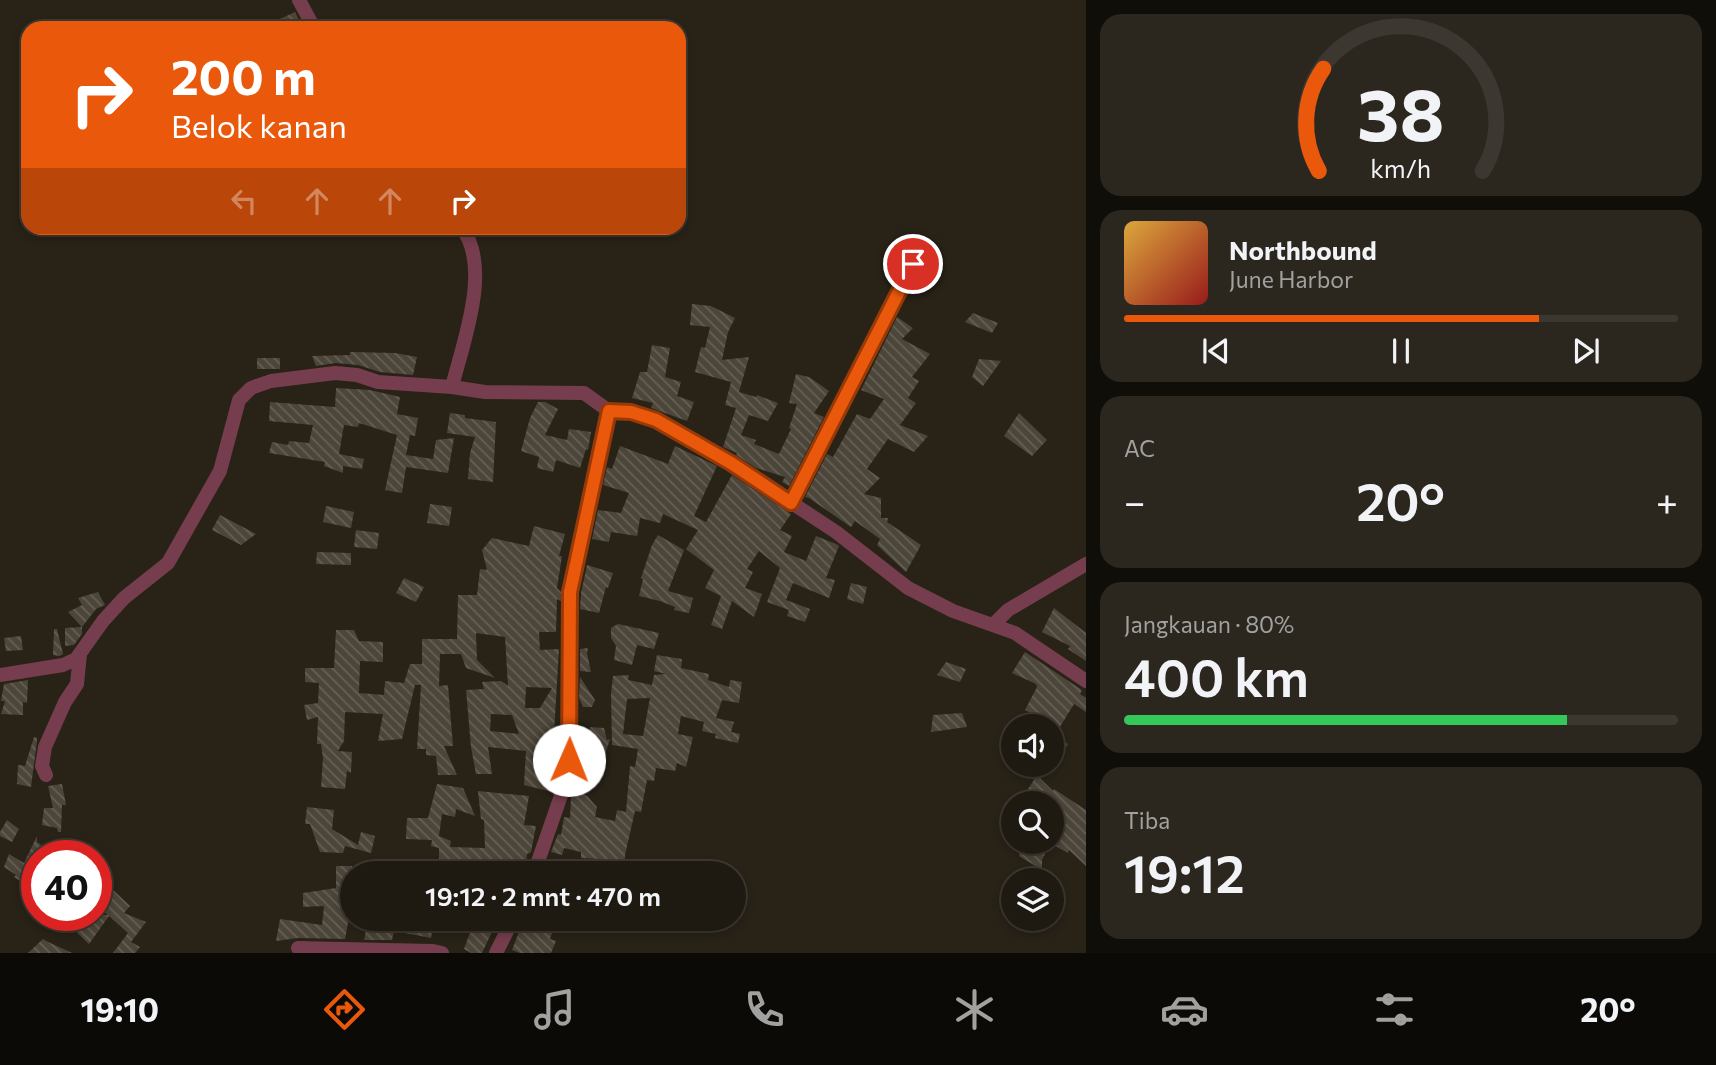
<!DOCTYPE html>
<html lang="id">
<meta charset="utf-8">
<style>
:root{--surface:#1e1a11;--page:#2b271f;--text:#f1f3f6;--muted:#a1a19f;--line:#3c3831;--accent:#ea580c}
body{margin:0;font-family:Commissioner,sans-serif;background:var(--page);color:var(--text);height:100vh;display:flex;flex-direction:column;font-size:26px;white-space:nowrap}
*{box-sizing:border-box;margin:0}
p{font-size:23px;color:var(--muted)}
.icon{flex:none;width:38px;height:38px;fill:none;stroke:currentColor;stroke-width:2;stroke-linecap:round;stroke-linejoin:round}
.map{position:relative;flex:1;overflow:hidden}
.side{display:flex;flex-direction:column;gap:14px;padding:14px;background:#100e09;width:630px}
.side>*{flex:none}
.top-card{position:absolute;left:21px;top:21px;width:665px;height:214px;border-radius:21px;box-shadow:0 4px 10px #0003,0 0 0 2px var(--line);background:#ea580c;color:#fff;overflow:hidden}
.buttons{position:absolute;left:1001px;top:714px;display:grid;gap:14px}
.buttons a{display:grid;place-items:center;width:63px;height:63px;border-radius:50%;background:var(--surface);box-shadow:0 4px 10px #0003,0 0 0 2px var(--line);font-size:35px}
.speed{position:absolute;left:21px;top:840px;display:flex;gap:14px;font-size:35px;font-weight:700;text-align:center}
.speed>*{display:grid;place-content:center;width:91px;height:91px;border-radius:50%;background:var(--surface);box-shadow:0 4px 10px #0003,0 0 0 2px var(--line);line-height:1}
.speed .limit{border:10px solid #d22;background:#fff;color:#111}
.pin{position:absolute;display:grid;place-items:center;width:60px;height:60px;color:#fff;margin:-30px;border:4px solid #fff;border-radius:50%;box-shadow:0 2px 7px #0007}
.me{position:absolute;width:77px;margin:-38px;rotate:1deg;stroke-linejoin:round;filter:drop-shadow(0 0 5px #0008)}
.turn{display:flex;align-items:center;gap:24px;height:147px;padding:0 35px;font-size:32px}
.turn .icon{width:91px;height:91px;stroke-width:2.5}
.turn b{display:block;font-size:49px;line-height:60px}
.lanes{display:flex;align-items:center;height:66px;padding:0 35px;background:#0003;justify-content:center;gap:35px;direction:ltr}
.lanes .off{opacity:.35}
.big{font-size:52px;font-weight:600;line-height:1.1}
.side .widget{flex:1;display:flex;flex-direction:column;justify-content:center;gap:10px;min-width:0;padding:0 24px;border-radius:21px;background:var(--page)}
.side .dial{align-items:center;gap:0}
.dial svg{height:182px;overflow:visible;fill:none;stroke:var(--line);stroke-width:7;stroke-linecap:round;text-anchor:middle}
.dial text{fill:var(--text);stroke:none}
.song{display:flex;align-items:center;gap:21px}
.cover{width:84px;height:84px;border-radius:10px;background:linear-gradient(135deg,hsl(40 70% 55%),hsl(0 70% 35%))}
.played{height:7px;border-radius:4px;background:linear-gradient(90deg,var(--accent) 75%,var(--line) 75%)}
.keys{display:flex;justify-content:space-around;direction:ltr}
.heat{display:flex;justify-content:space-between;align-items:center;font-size:38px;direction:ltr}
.charge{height:10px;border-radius:5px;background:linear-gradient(90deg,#34c759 80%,var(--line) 0)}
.trip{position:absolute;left:340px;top:861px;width:406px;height:70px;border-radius:35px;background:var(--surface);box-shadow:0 4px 10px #0003,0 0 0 2px var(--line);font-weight:600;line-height:70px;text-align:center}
.dock{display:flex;height:112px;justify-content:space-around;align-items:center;background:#0c0a07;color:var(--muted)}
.dock .icon{width:49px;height:49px}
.dock .active{color:var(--accent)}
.dock b{font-size:32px;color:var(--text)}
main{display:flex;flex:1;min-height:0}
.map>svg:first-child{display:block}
</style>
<main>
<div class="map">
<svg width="1086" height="953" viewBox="0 0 1086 953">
<defs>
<pattern id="building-back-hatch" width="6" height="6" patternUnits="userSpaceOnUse" patternTransform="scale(1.75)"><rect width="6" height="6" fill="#4c4539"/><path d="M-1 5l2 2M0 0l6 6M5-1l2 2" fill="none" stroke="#665f55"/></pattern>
</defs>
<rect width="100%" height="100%" fill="#282217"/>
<path fill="url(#building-back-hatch)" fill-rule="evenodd" d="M295,12l6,12 -10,4h-9l-4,-8z
M692,304l19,2 24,12 -7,14 -6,28 27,-3 -10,35 17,5 1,-2 21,8 -10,18 -19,-6 -8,20 15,5 -2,4 25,10 12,-25 -2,-1 8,-24 -8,-1 7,-29 13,3 20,14 -15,22 10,4 -35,69 -7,-4 3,-5 -29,-9 -20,-13 1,-2 -14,-6 13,-39 -11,-3 6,-23 -36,-10 6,-25 4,1 5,-21 -20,-2z
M973,313l25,10 -6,10 -27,-11z
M897,317l16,11 -11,11 28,15 -18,23 7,4 -11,17 8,5 -16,22 28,11 -14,16 -26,-13 -21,30 13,9 -16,16 17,4v20h7l-1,4 34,23 -15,27 -29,-27 3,-6 -25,-18 -4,6 -42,-29 -4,-1 22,-43 6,3 24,-43 13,5 14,-20 -23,-9z
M652,345l18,3 -5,29 16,5 -4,14 17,6 -7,19 -36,-13 2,-5 -21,-5 8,-26h7z
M350,352l45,1 22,4 -4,18 -33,-3 -22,-7 -22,-2 -20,3 -4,-10 38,-1z
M257,358h23v11h-23z
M979,359l22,2 -18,25 -11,-9z
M336,388l34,2 30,7 -3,17 21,4 -3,18 -5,-1 -4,20 27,4 3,-19 18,-2 -6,35 -42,-6 -4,26 -17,-3 12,-55 -38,-12 -1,4 -14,-2 -5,29 25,5 -2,10 -19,-3v7l-19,-7 1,-4 -56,-9 3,-11 16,3 1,-4 20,2 4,-18 -44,-4 1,-19 65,5z
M538,402h7l13,7 -13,26 22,5 2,-11 22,3 -3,18 -2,-1 -6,19 -24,-8 -3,12 -16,-4 2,-11 -18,-6 9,-33z
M450,413l15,2v3l31,4 -3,60 -25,-3 2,-26 5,-16 -28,-4z
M1019,413l28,27 -15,16 -28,-20z
M620,446l48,18 7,-18 42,20 -23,50 12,6 26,-47 59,39 -11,16 12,6 -8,16 22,9 10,-25 20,8 3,2 -13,32 9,2 -6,18 -36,-15 -7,17 24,9 -5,13 -18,-6 2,-6 -22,-8 13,-34 -21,-17 -12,18 6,3 -8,16 17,6 -8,23 -22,-16 -10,28 -11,-4 10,-29 -16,-8 9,-18 -28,-21 12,-19 -35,-16 -3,9 -20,-5 -3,18 -26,-4 -2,10 -17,-3 6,-29 23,3 8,-20 -26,-8 4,-18 5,2z
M430,504l22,3 -3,19 -22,-3z
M326,506l28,6 -3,16 -28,-6z
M220,515l36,19 -15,11 -29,-15z
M534,526l31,8 -6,22h3l-5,32 4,4v9l-4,-2 -1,33h-17l1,18 19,-1 -6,101h3l-4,42 -28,-7 2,-34 -38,-4 4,27h-16l-5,-27 -5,-57 18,-1 -2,-7 19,-1 7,5 -3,-49 -29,-4 1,27 18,18 -29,-10 -5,-14h-21l-1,32 9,-1 5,61h-9l13,29h-19l-2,-19 -10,-1v-6h-9l4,-64h-6l-13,54 -24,2 5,-27 -38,-2 -1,29 -6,10 14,1 -1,21 -4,-2 -2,18 -24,-2 2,-29 -2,-14h-4l1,-27 -11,3 -3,-15 14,-2 1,-20 -14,-1v-14h29l2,-38h18l5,11 24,1v20l-23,-1 -1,32 25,2 1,-14 19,2 6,-19h12v-25h35l1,-44h19l3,-26 7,1 -5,-20 10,-12 37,8zM526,687l26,1 -12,20h-15zM491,714l21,1 7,19 -29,-3z
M356,530l23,3 -2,16 -23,-2z
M658,535l26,15 -16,41 25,7 -4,15 -15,-3 1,-3 -15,-6 -21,-5 4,-17 -2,-1 11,-33z
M317,552l34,1v12l-35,-1z
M587,565l26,8 -5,15 -2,-1 -7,26 -19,-4 1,-16z
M404,578l20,9 -8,15 -20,-9z
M851,583l16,4 -4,17 -16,-5z
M98,592l7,13 -9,4 -14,18 -14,-15 14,-7 -4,-7z
M1054,608l32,25v28l-18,-12 2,-3 -28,-14z
M618,624l41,9 -5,16 -17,-4 -5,20 -18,-5 2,-14 -5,-8v-10z
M82,627v7l-8,11 -9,1v-18z
M54,629h3l6,25 -3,2 -7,-1z
M21,636l2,14 -17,1 -2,-13z
M588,648l-1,5 4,19 -11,-1v-22z
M1025,652l57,38 -2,4 6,4v14l-12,-8 -19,31 13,9 -7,12 -9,-5v-25h-15l4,-8 -16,-8 12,-23 -1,-3 -24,-11z
M657,655l25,4 -1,9 28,6 -1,6 21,7 1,-7 12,2 -3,21 -17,-3 -6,18 18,4 -3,10 9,2 -2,9 -23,-5 1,-4 -14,-3 2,-9 -23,-6 -3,18 15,3 -7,30 -9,-4 -2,8 -19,-3 -2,13 -7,-1 -6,32 -6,-1 -10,44 -1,18h-14v-8l-9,-1v-5l-20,-1v-6l-17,-4 -2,7 -11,-3 7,-18 3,1 3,-18 6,1 1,-21 7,-5 9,4 10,11 -2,10 20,4 2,-11 9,2 4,-46 5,1 3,-18 -26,-4 -1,-51 2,-18 16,-1 -1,5 24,5 2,-10 12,-1 -12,-3zM650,698l-7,38 -20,-2 4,-35z
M946,662l20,7 -6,13 -23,-7z
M580,677l15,23 -3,7h-9l-4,-9z
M28,680l-1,23 -4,-1v13l-22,-1 4,-13h-4l3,-17z
M962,713l5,14 -36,5 2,-17z
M590,727l14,1 3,12 3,-1 -8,25 -24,-2 1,-12h9z
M34,737l3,1v3l-6,46 -14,-3 1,-19 7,1z
M1037,775l16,16 1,-2 32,21v56l-17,-16 -1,3 -16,-9v-41h-19l-10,-6z
M62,784l4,21h-4l-1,27h-3l-1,-4 -15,-3 2,-17h9l-5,-22z
M437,784l26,4 12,28 -19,-7 -1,8 -13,-3 -3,22 12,5 -1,6 35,1 -1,-28 -3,-1 -3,-28 51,5 -5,29 12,1 -5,26 -4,2 -2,19 -17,-2 1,-2 -51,-4v8h-11l-8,-3v-22l-8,-2 1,-6 -26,-1 1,-21h21z
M307,807l27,3 -2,19 26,16 3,-13 14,4 -4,17 -26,-7 -2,7 -23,-1 -10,-28h-5z
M7,820l12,9 -7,13 -12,-6v-4z
M37,836v6l19,14h-19v36l-23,-15 2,-2 -12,-8 5,-13 15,9z
M1022,842h29l-9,18v10l-23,-14z
M336,866h16v47l-2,-1 -5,27 -47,-1 -22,3 4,-22 42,6 2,-19 -21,1v-14l33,-5z
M96,870l14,6 -3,8 23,22 -6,7 22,9 -15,20 9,5 -5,6h-22l15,-20 -19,-17 -20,28 -22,-21 -4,5 -16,-13h61l-11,-10 7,-8 -8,-5z
M368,919h66l-3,19 -37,-7 -2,9h-28z
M475,919h23l-16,34h-11l-7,-4z
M524,919h33l-7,20 6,2 -5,12h-31l-8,-3z
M598,919h39l-5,14z
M652,919h27l-6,12z
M43,939l3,2 26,12h-44z"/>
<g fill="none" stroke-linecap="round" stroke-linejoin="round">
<path stroke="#753d4e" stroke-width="14" d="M299,0l15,28
M462,228c30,40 1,114 -10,159l33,5 99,1 25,18 22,1 25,8 75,43 105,69 72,56 45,23 62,22 71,48
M791,503l122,-239
M993,625l15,-15 78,-46
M0,675l63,-10 13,-6 27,-38 21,-23 44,-35 52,-92 19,-71 12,-12 20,-7 64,-8 22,2 21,7 74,5
M46,775l-4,-9 3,-19 20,-45 12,-18 3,-30
M534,873l30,-86 5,-27 2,-168 38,-181
M298,948l135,3 9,2
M496,953l17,-34"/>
</g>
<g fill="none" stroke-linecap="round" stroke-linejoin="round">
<g stroke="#983908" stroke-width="18">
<path id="route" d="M569,760l1,-168 39,-181 22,1 25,8 75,43 60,40 122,-239"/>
</g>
<use href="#route" stroke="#ea580c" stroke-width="12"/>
</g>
</svg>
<div class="buttons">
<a><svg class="icon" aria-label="sound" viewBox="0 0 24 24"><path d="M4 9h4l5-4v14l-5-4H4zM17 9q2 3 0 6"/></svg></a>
<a><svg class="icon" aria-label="search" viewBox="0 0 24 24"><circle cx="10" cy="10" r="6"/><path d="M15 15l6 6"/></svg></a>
<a><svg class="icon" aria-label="layers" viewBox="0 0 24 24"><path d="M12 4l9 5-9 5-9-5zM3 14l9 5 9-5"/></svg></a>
</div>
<div class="speed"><div class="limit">40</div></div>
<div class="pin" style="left:913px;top:264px;background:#d93025"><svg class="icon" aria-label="arrive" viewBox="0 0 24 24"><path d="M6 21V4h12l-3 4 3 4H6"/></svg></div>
<svg class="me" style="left:569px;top:760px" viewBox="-20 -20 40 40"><circle r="19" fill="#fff"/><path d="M0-13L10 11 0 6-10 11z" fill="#ea580c"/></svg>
<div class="trip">19:12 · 2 mnt · 470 m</div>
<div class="top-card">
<div class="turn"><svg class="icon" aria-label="right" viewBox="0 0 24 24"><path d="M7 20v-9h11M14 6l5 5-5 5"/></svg><div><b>200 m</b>Belok kanan</div></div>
<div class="lanes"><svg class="icon off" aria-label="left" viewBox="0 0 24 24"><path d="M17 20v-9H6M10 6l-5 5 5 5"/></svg><svg class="icon off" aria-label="ahead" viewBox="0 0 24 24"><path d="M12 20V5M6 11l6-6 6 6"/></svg><svg class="icon off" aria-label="ahead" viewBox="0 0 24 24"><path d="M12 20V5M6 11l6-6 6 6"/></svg><svg class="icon" aria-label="right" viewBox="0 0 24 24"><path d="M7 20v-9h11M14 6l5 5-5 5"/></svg></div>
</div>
</div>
<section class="side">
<div class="widget dial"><svg viewBox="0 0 100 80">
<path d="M14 69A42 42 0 1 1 86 69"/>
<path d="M14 69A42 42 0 0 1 16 24" stroke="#ea580c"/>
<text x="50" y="56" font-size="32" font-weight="700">38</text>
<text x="50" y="72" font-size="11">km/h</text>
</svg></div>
<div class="widget">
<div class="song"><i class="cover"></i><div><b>Northbound</b><p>June Harbor</p></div></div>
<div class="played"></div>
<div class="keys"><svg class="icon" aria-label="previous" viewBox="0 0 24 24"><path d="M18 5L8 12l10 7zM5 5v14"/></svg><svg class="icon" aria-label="pause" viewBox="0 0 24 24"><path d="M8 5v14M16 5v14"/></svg><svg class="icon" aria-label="next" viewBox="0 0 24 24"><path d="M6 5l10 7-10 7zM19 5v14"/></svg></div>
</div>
<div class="widget"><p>AC</p>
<div class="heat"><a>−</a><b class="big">20°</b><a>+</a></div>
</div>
<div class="widget"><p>Jangkauan · 80%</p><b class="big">400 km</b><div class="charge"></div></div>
<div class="widget"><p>Tiba</p><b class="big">19:12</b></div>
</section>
</main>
<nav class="dock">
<b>19:10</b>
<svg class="icon active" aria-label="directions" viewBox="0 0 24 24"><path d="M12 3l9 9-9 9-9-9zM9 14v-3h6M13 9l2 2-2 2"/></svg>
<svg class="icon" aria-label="music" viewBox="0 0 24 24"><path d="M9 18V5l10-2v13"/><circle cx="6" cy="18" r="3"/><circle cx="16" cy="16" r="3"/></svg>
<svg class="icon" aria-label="phone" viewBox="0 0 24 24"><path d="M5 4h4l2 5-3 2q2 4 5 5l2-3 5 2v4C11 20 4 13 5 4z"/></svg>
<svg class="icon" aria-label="climate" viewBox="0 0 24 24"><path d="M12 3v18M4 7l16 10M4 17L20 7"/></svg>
<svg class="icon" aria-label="car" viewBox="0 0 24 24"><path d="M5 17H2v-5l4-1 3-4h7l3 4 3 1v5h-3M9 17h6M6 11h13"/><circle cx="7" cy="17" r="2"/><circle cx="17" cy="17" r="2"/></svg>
<svg class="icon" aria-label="filters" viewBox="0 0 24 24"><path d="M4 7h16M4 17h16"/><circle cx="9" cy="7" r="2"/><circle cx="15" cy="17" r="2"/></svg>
<b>20°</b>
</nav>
